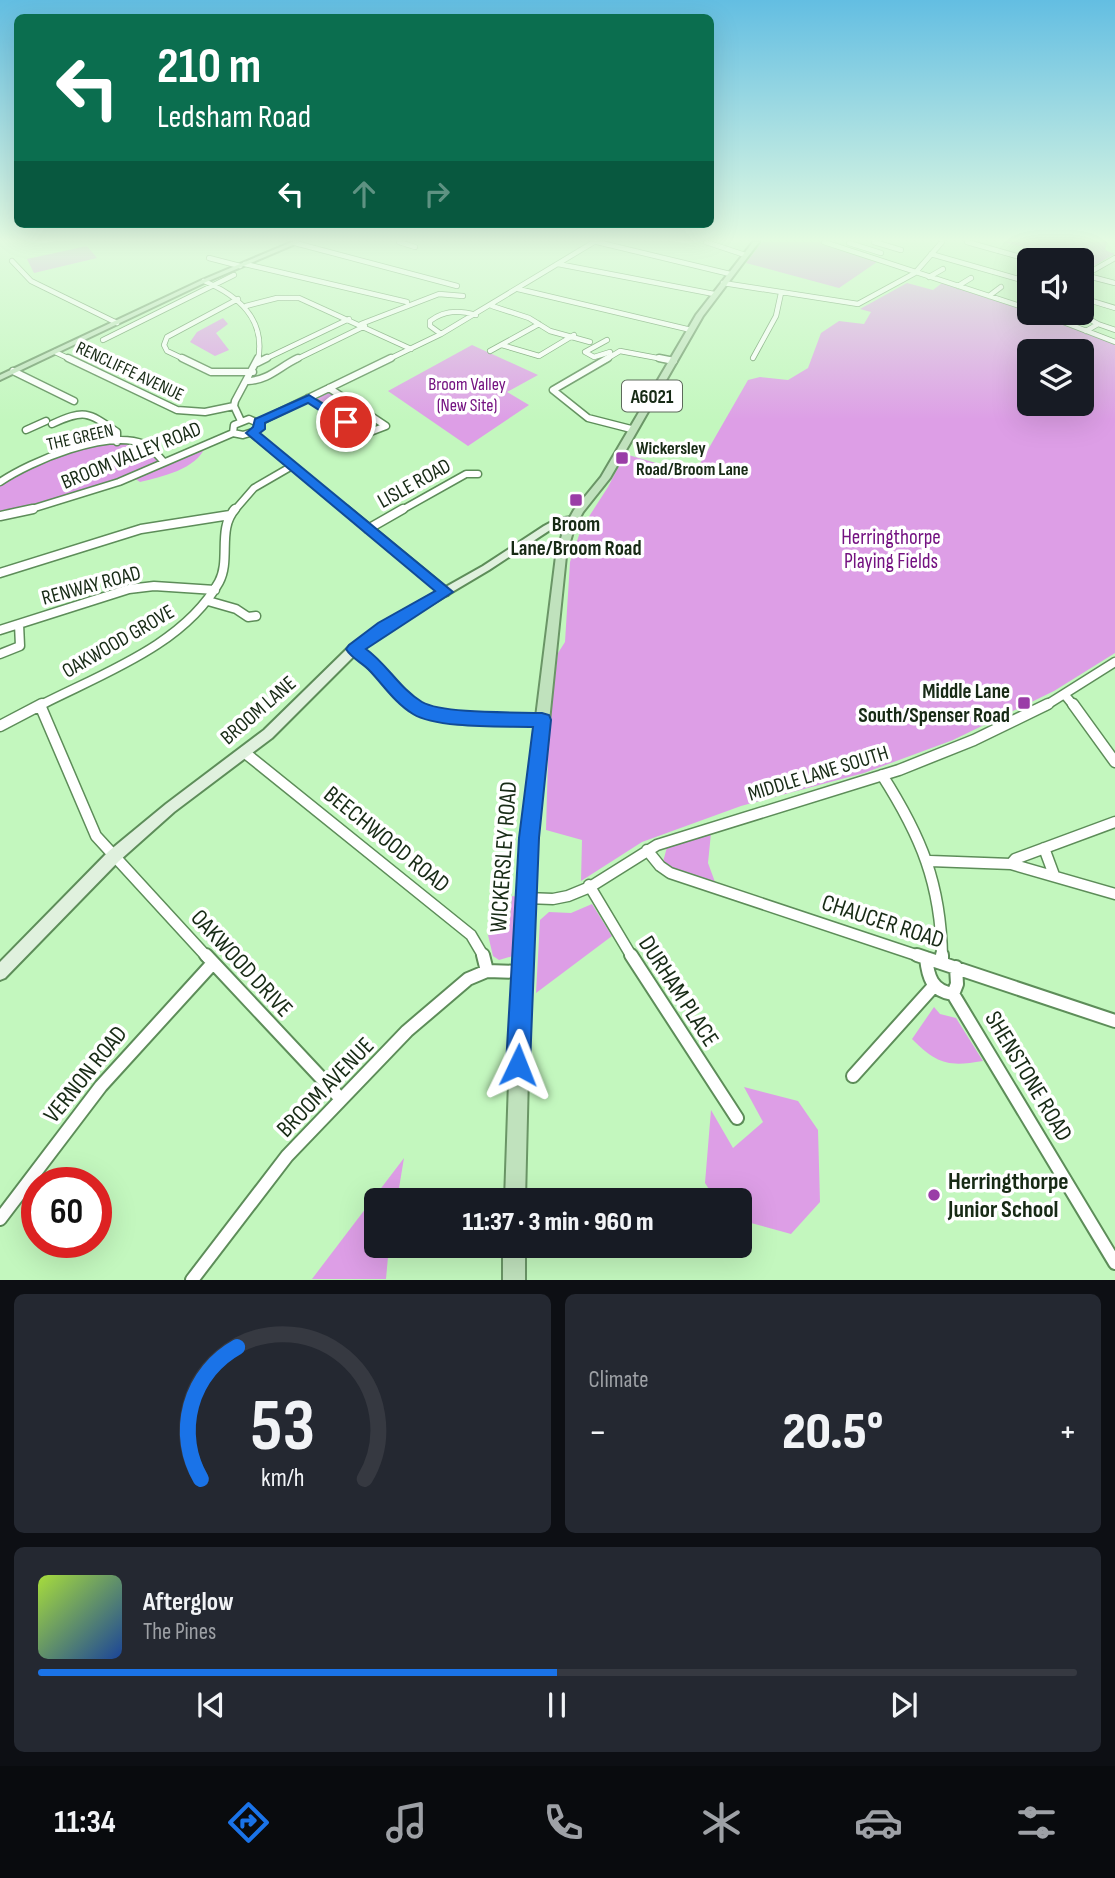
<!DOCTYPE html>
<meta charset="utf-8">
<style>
:root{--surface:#171b24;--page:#242831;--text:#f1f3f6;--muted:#9ea1a6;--line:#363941;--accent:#1a73e8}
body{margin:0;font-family:"Sofia Sans Condensed",sans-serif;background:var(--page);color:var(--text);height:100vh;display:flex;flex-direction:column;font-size:26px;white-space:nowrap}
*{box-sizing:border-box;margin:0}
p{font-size:23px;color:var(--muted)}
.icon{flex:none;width:38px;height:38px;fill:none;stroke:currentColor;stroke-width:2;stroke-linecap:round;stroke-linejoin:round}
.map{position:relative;height:1280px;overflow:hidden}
.side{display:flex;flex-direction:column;gap:14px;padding:14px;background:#0d0f14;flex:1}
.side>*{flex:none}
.top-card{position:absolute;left:14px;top:14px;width:700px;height:214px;border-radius:10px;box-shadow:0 7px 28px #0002;background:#0b6e4f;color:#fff;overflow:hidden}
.buttons{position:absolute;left:1017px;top:248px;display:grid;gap:14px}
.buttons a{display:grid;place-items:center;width:77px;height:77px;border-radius:10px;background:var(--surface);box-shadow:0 7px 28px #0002;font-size:35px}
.speed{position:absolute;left:21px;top:1167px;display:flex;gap:14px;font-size:35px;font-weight:700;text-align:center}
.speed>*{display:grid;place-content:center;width:91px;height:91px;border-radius:50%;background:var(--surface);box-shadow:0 7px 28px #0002;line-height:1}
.speed .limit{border:10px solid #d22;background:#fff;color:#111}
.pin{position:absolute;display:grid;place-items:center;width:60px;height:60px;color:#fff;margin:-30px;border:4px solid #fff;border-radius:50%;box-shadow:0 2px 7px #0007}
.me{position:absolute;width:77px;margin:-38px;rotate:2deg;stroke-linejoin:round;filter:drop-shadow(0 0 5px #0008)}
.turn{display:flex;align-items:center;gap:24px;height:147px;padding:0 28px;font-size:32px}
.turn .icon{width:91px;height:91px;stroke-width:2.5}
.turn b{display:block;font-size:49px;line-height:60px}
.lanes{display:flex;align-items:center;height:66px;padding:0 28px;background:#0003;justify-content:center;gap:35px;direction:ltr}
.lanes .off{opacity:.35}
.big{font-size:52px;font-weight:800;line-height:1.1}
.side .tile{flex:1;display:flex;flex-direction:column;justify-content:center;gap:10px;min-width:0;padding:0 24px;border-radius:10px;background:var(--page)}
.side .dial{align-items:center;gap:0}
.dial svg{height:182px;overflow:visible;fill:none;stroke:var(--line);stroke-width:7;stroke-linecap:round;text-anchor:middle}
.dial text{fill:var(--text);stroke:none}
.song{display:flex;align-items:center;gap:21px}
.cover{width:84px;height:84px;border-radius:10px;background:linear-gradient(135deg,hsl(80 70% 55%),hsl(220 70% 35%))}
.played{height:7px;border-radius:4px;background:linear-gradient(90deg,var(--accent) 50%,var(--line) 50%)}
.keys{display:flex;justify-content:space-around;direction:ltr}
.heat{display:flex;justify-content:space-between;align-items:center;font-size:38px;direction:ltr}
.side .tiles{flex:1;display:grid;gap:14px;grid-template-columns:1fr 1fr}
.tile:last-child{grid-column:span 2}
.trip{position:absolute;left:364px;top:1188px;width:388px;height:70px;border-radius:10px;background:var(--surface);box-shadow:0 7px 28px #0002;font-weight:800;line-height:70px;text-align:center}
.tab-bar{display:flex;height:112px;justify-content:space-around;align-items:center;background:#090b0e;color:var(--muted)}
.tab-bar .icon{width:49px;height:49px}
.tab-bar .current{color:var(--accent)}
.tab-bar b{font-size:32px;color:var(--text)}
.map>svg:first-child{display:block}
</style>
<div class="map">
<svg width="1115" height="1280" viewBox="0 0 1115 1280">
<rect width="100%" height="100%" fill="#c3f7be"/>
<path fill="#dd9ee6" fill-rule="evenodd" d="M762,242h57l58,20 -38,26 -93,-25z
M1004,242h103l-2,8 10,4 -22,12z
M87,246l10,12 -63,15 -7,-14z
M907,283l26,7 9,-7 74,24 99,37v309l-61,38 -101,49 -89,33 -123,33 -99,36 -61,39 1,-41 -36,-10 3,-107 9,-70 7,-11 5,-80 11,-33 27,-42 17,-33 69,20 54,-94 12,-3 28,3 20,-12 13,-35 18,-12 25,3 7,-12 -11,-3zM1029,352h53v52h-53z
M223,318l5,6 -12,9 13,17 -14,6 -25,-14 7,-10z
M472,345l66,30 -31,17 22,13 -61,41 -80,-55z
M329,392l7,4 -4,3 7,4 6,-2 28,17 -6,4 7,4 -7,6 -34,-20 6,-4 -8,-5 -6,3 -12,-8z
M119,443l19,2 20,16 -2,3 -74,30 -82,20v-28c28,-24 83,-40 119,-43z
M205,447c-8,22 -44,30 -65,35l-6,-4z
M711,833l-3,30 7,19 -49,-16 -3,-4 4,-15z
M512,896l6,1 -3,55 -2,4 -14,4 -6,-4 -5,-21 22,-16z
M592,904l20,32 -76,57 4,-73 9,-8 22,1z
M934,1007l6,7 16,4 27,43c-35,6 -46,3 -71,-22z
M744,1087l54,14 20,29 2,72 -29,32 -51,-14v-20h-24l-11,-17 6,-73 22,38 30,-26z
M404,1158l-7,42h-21v46h13l-3,33h-74z"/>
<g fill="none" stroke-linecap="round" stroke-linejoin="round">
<g stroke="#5d8d59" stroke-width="6">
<path id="street-far4" d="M399,242l16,5
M597,242l133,32
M706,242l39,13
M824,242l205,67
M874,242l27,8
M967,242l67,19
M295,243l162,43
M849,243l32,10
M931,254l98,28
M209,258l31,8
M12,261l19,20 86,42
M245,264l162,38
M558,264l156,30
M1084,275l31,8
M1085,275l30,-17
M929,277l14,-8
M204,281c35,15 62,38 54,79
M723,283l135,21 57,-31 27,-31
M958,286l13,-8
M518,289l173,41
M989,296l12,-9
M1082,298l33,10
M246,306l31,-8h22l112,51
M492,306l37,12 21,13 40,11
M1040,313l75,29
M1082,315l16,9
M361,324l78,-30 24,2
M1086,331l12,-7 17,6
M441,334l-11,-8v-5c14,-11 29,-11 46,-6
M103,340l131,-65
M607,340l-22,12 9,5 16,-5
M502,345l37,11 35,-21
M490,351l49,-27
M55,352l17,8
M753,358l23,-42 5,-23
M186,360l-19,-9 -3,-6 3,-8 71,-38
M263,360l86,-41
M295,360l70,-34
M387,360l54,-26 153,-92
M605,360l15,-9 48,9"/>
</g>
<g stroke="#5d8d59" stroke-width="9">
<path id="street-far3" d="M68,358l109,52 28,2 29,-6
M182,358l29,14h42
M608,358l-55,32 35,28 43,11
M659,358l15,3
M257,363l10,-5
M13,371l61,30
M248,381c21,-1 31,-14 50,-23
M308,398l57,36 21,-8 -57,-38
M249,419l11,5 -4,7 -13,4 -10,-2 1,-8z
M241,421l-7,-15 1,-5 23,-43
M259,422l132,-64
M52,424c33,-15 36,-12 65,8v10
M26,430l20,-9
M252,433l95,78
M0,482c31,-21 107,-53 144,-38 8,3 14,12 20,18
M25,511l94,-29 114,-49
M234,511l20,-23 38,-22
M400,511l66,-37h12"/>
</g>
<g stroke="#5d8d59" stroke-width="11">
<path id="street-far2" d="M345,509l101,83
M0,516l33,-7
M368,529l35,-20
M0,573l141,-44 89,-14
M208,601l28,8 12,8 8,-1
M0,630l129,-41 25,-3 61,4
M354,649l59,57
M0,654l20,-8 -1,-22
M1065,695l9,11
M39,706c62,-32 145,-61 180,-124 12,-22 -2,-53 16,-73
M1045,706l70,-44"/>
</g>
<g stroke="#5d8d59" stroke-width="13">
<path id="street-far1" d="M411,704c32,21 93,15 131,16
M1073,704l42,58
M40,705l56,131 111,121
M0,726l42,-22
M244,752l227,183 13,22
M882,775c39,61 59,109 60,182
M1044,848l10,27
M647,850l13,16 10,7 252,84
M930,861l81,3 104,30
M1011,864l4,-5 100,-37
M589,885l43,72
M526,898l27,1 15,-3 22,-9 67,-42 242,-75 75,-30 74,-36"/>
</g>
<g stroke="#5d8d59" stroke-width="16">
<path id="street" d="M206,955l134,143
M483,955l4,16
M631,955l106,163
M917,955l198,66
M942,955v8
M926,958c2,19 6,33 27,36
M953,994l162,269
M953,994l4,-10 -1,-17
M853,1076l80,-89
M0,1219l101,-133 112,-123
M192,1280l95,-124 120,-125 61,-52 19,-8 34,1"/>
</g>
<g stroke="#5d8d59" stroke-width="4">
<path id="secondary" d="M572,517l4,3 -1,2 -13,2 -12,6 -61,40 -101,60 -30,22 -86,86 -98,74 -55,49 -114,117 -5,2v-18l109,-111 57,-47 98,-74 86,-84 30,-22 103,-58 61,-40 13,-7z"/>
</g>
<g stroke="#6a9566" stroke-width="4">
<path id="primary" d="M292,242h8l-94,40 -206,98v-5l202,-95z
M753,242h6l-56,74 -93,162 -27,34 -9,16 -8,28 -29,282 -7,154 -5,208h-20l7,-208 9,-154 35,-282 8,-28 10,-18 27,-33 95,-162z
M503,1246h22v34h-22z"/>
</g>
<use href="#street-far4" stroke="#fff" stroke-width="4.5"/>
<use href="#street-far3" stroke="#fff" stroke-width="6"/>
<use href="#street-far2" stroke="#fff" stroke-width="8"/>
<use href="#street-far1" stroke="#fff" stroke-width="10"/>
<use href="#street" stroke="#fff" stroke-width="12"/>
<use href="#secondary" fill="#e0f1de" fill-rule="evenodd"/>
<use href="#primary" fill="#c0e2bd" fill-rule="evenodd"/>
</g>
<linearGradient id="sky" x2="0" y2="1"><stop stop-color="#63bee2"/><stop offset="0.57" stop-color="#e4fbe2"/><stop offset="1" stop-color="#e4fbe2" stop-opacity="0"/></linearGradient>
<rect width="1115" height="421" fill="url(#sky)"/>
<path fill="#1a73e8" stroke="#114b97" stroke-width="2" d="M309,395l43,27 -10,3 -34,-22 -43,20v6l-5,4 193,159 -87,57c21,15 34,40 56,53 21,12 93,10 120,11l7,2 2,5 -12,118 -9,227 -3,9 -9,4 -9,-4 -3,-9 13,-227 14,-111c-30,-1 -96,2 -120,-13 -17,-10 -29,-28 -43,-43 -7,-8 -18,-12 -24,-22l3,-4 29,-22 57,-32 -189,-158 7,-6 2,-8z"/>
<g fill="#9a3da7" stroke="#fff" stroke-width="2.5">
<rect x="615" y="451" width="14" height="14" rx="3.5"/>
<rect x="569" y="493" width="14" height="14" rx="3.5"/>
<rect x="1017" y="696" width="14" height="14" rx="3.5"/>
<circle cx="934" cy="1195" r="7"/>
</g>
<g text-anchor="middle" stroke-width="7" stroke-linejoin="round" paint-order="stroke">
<g font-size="18" fill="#172a15" stroke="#fff">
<text transform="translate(130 371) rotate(25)" y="6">RENCLIFFE AVENUE</text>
<text transform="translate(80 437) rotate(-13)" y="6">THE GREEN</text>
</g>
<g font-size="18" fill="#741281" stroke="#fff">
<text x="467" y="390">Broom Valley<tspan x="467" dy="21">(New Site)</tspan></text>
</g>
<g font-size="18" font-weight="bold" fill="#172a15" stroke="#fff" text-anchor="start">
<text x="636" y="454">Wickersley<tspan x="636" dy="21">Road/Broom Lane</tspan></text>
</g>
<rect fill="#fff" stroke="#5d6a5b" stroke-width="2" x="622" y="380.5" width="60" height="31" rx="5"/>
<g font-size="19" font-weight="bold" fill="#172a15">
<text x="652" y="403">A6021</text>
</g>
<g font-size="21" fill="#172a15" stroke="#fff">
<text transform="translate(131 455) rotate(-22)" y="7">BROOM VALLEY ROAD</text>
<text transform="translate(414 483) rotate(-29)" y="7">LISLE ROAD</text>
<text transform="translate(91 585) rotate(-15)" y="7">RENWAY ROAD</text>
<text transform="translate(118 641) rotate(-30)" y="7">OAKWOOD GROVE</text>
<text transform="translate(258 710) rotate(-41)" y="7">BROOM LANE</text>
<text transform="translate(818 773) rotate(-17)" y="7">MIDDLE LANE SOUTH</text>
</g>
<g font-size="21" font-weight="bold" fill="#172a15" stroke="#fff">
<text x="576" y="531">Broom<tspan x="576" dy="24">Lane/Broom Road</tspan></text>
<text x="1010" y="698" text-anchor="end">Middle Lane<tspan x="1010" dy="24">South/Spenser Road</tspan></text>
</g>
<g font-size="21" fill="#741281" stroke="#fff">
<text x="891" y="544">Herringthorpe<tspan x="891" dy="24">Playing Fields</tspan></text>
</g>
<g font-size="24" fill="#172a15" stroke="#fff">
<text transform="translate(387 839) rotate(39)" y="8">BEECHWOOD ROAD</text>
<text transform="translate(503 857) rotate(-86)" y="8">WICKERSLEY ROAD</text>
<text transform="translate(883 921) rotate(18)" y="8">CHAUCER ROAD</text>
<text transform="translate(242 963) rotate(47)" y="8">OAKWOOD DRIVE</text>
<text transform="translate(679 991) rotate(57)" y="8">DURHAM PLACE</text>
<text transform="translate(85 1074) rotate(-51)" y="8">VERNON ROAD</text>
<text transform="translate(1029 1076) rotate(59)" y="8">SHENSTONE ROAD</text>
<text transform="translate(325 1087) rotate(-46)" y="8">BROOM AVENUE</text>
</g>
<g font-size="24" font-weight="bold" fill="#172a15" stroke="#fff" text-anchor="start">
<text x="948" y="1189">Herringthorpe<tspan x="948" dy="28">Junior School</tspan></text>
</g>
</g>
</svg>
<div class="buttons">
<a><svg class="icon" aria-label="sound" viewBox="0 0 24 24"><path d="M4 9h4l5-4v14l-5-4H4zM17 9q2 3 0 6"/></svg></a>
<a><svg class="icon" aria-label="layers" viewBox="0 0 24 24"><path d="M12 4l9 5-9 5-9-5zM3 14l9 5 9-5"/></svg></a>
</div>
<div class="speed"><div class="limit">60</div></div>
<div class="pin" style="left:346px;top:422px;background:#d93025"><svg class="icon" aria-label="arrive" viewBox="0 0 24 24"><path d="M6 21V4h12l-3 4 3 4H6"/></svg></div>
<svg class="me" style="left:518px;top:1065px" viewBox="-20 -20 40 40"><path d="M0-17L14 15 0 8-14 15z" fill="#1a73e8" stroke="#fff" stroke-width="4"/></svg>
<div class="trip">11:37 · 3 min · 960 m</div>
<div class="top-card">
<div class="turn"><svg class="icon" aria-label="left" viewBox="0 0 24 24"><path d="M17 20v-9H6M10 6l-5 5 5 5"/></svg><div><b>210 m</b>Ledsham Road</div></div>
<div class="lanes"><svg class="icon" aria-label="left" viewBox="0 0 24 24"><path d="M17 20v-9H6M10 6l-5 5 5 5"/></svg><svg class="icon off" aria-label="ahead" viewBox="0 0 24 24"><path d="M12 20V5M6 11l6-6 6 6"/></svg><svg class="icon off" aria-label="right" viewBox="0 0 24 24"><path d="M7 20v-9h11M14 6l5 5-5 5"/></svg></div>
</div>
</div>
<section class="side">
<div class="tiles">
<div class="tile dial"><svg viewBox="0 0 100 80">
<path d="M14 69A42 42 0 1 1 86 69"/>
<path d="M14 69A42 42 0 0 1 30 11" stroke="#1a73e8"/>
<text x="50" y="56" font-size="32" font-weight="700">53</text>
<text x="50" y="72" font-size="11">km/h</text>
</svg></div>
<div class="tile"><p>Climate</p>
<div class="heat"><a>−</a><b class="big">20.5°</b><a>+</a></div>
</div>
<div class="tile">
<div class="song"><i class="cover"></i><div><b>Afterglow</b><p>The Pines</p></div></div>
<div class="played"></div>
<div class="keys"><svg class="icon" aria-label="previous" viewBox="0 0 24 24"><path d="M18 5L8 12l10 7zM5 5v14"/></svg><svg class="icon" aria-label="pause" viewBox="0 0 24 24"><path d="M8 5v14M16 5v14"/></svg><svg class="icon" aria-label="next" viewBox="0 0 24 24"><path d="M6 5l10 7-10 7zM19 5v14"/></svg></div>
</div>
</div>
</section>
<nav class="tab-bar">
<b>11:34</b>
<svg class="icon current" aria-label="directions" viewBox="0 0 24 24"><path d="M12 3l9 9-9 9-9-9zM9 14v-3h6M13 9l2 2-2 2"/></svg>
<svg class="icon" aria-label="music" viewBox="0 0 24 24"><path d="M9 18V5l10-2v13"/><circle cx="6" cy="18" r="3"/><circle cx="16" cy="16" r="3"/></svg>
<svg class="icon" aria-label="phone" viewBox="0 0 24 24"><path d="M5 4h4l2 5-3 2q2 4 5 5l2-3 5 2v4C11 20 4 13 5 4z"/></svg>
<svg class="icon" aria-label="climate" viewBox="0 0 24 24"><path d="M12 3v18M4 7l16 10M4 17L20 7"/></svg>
<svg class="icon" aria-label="car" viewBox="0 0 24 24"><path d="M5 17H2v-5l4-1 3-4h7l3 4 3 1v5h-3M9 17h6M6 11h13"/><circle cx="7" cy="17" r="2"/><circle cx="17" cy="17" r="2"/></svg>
<svg class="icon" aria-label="filters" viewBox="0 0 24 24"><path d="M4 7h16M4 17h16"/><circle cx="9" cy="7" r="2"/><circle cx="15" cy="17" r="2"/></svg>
</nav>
